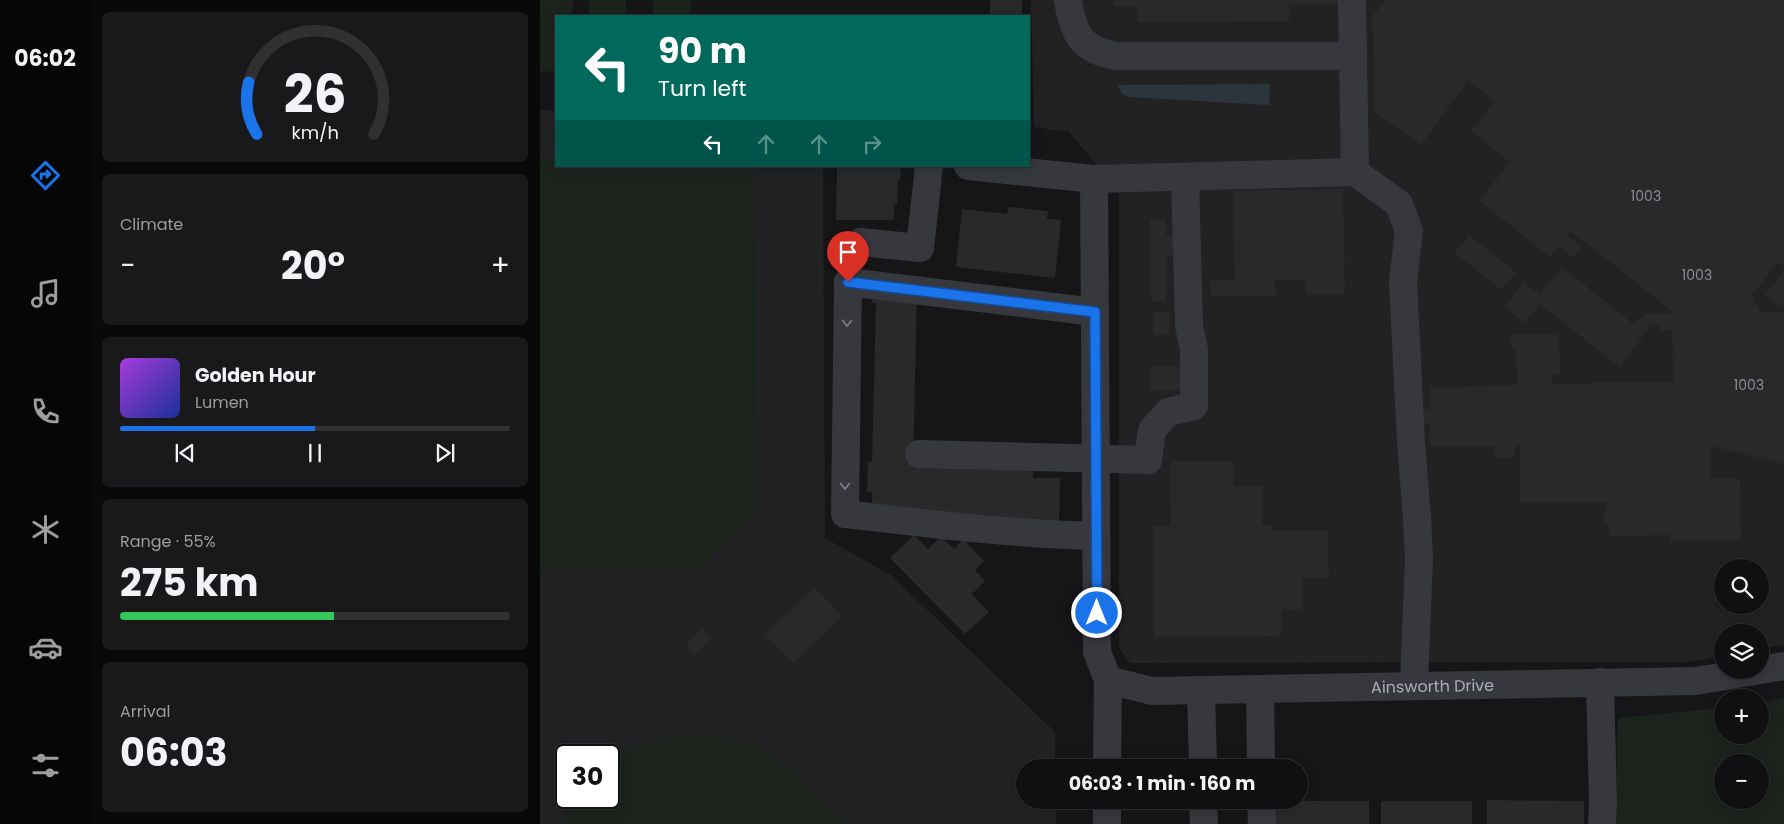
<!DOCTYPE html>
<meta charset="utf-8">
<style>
:root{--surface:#101012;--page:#19191b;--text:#f1f3f6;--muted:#9c9d9f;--line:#303032;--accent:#1a73e8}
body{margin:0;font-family:Poppins,sans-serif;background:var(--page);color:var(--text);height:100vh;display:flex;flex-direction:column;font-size:19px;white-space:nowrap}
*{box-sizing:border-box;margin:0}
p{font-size:16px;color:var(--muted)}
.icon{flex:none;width:28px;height:28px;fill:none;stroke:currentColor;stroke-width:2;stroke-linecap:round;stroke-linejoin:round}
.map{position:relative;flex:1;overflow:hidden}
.panel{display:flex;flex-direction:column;gap:12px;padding:12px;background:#09090a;width:450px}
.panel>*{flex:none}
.guide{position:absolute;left:15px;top:15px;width:475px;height:152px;border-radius:0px;box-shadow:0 2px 12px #0003,0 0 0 1px var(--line);background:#00695c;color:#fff;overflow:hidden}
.controls{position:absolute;left:1174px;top:559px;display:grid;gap:10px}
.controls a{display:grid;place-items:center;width:55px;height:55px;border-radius:50%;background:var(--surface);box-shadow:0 2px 12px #0003,0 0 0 1px var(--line);font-size:25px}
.speed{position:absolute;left:15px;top:744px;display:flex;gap:10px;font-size:25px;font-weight:700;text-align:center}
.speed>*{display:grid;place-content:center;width:65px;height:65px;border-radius:50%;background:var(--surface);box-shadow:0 2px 12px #0003,0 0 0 1px var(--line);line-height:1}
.speed .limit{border:2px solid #111;border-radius:8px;background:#fff;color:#111}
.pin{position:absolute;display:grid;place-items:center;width:42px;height:42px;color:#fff;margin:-51px -21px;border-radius:50% 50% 50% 0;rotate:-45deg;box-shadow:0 0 5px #0007}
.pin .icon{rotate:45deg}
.me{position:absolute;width:55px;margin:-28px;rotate:0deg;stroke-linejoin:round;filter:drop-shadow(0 0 4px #0008)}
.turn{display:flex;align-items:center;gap:18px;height:105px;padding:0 20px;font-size:22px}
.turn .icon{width:65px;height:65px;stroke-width:2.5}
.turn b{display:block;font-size:35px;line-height:42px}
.lanes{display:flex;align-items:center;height:48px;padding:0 20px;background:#0003;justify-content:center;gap:25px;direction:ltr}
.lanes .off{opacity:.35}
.big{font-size:38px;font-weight:700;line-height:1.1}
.panel .widget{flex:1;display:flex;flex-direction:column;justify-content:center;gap:8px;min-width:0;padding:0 18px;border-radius:8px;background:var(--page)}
.panel .dial{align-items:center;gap:0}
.dial svg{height:130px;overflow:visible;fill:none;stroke:var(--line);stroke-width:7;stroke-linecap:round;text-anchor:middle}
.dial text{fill:var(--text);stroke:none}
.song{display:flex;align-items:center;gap:15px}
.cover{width:60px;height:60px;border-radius:8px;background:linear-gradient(135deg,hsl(280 70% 55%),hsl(230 70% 35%))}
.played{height:5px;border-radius:2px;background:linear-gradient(90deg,var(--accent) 50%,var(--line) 50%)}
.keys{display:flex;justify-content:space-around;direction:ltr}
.heat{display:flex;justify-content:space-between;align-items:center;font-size:28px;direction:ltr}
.charge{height:8px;border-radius:4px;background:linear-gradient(90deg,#34c759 55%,var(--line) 0)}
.trip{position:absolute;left:476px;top:759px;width:292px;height:50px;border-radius:25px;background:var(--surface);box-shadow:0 2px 12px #0003,0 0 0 1px var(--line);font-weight:700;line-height:50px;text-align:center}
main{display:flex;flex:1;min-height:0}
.tab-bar{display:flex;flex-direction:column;width:90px;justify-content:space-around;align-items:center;background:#060607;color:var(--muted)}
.tab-bar .icon{width:35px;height:35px}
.tab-bar .on{color:var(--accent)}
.tab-bar b{font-size:22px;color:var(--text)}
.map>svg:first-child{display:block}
</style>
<main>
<nav class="tab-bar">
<b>06:02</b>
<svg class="icon on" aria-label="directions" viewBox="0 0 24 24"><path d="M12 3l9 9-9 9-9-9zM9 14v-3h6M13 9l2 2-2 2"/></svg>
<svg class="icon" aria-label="music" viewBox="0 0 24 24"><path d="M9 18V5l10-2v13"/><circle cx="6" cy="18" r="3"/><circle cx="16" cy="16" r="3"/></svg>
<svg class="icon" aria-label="phone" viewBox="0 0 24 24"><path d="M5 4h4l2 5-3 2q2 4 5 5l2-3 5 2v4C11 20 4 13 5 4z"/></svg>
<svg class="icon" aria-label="climate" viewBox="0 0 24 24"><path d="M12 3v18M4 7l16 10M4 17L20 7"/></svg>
<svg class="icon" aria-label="car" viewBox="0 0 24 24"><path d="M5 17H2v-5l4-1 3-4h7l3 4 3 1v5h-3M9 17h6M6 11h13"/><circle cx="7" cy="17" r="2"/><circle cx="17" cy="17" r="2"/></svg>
<svg class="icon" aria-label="filters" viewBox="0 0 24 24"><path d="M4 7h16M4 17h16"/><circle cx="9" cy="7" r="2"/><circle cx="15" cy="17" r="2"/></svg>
</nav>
<section class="panel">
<div class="widget dial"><svg viewBox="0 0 100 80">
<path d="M14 69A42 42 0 1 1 86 69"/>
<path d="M14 69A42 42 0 0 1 9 37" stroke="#1a73e8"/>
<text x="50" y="56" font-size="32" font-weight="700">26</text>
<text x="50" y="72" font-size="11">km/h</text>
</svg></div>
<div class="widget"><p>Climate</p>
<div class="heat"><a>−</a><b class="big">20°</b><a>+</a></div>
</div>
<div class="widget">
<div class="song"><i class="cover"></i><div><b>Golden Hour</b><p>Lumen</p></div></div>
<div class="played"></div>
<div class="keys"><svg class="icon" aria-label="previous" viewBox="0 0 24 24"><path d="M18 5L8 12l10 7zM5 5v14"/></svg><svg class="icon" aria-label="pause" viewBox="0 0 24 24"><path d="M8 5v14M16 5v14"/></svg><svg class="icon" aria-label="next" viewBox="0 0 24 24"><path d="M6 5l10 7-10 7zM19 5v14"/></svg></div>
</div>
<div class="widget"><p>Range · 55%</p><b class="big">275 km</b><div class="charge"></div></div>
<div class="widget"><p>Arrival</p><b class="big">06:03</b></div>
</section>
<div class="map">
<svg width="1244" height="824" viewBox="0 0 1244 824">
<rect width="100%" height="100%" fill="#161618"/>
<path fill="#222225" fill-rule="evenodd" d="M491,0h753v645l-24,4v-17h-38v24l-36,6 -556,1 -11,-16v-456l-50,-59 -35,-5zM1182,568h38v37h-38z
M0,110l16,1v55h267l2,372 67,38 163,156v35l-30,1v32h31v24h-516zM26,755h43v43h-43z"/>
<path fill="#1c231d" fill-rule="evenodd" d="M0,0h33l-1,16h-16v56l-16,-1z
M50,0h36v16h-37z
M114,0h37l-1,16h-37z
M0,156h16v10h197l6,347 -61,57h-158z
M1244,697v127h-168l2,-106 104,-10v27h38v-31zM1182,762h38v38h-38z
M150,735l30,1 38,10 34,22 54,56h-285l11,-26h37v-36c27,-18 49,-23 81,-27z"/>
<path fill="#2c353c" d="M730,84l-1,21 -141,-8 -6,-4 -5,-8z"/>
<path fill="#29292c" d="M450,0h32v16h-32z
M573,0h233v4l-57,1v16l-151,1 -1,-16h-24z
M845,0h399v267l-6,-5 -26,33 8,17h24v152l-73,-18v33h29l1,61 -70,1 -1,-6 -61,1 -1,-11h-4l-1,-14h3v-9h-86v-57h-5v12h-20v-11l-65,1v-23l-6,1 -1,-16h8l-1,-21 87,-3 -1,-37h-5l-1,-14 49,-1 1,42h-8v9l122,-3 -2,-51 -12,1v-6h-9l-31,43 -80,-64 -15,19 -21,-16 20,-25 16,12 22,-27 70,56 13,-9h30l-104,-83 -4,4 15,13 -8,10 -15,-12 -9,11 -71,-56 31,-39 -39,-31 24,-30 -27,-20 -47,64 -46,-33 -3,-95z
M297,166h62v3h2l-1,12h-2l-1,23h-3v16h-58z
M803,189l2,105 -39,1v-15h-31l1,16 -65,1 -1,-16 25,-1 -2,-89z
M468,207l40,4 -1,8 14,1 -6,58 -99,-11 6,-58 45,5z
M610,220h16v15h9v22h-9v44h-15z
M929,235l47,37 -14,18 -48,-37z
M1244,270v31l-5,6 -14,-12z
M332,290l45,1 -4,175 120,3v9h27l-1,45 -187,-11v-20h-5l1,-30h4l4,-159h-4z
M613,312h17l-1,23h-16z
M610,367h30v23h-30z
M630,461h63v25h29v39h10v6h56l1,47h-26v31h-22v27l-127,1v-111h17z
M374,535l14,14 13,-13 13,13 9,-10 21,22 -9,9 10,11 -13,13 17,18 -24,22 -75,-76z
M274,587l28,29 -48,47 -29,-28z
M163,628l9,10 -17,17 -9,-10z
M947,800l97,1v23h-97z
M731,801h98v23h-98z
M841,801h91v23h-91z"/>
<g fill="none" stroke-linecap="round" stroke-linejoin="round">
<g stroke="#37383d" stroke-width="28">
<path d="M528,0c5,34 14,51 49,56h236"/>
<path d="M812,0l3,172 44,32 10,27 -6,51 8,161 6,74 2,40 -5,128"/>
<path d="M428,166l126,13 261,-7"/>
<path d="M554,179l3,473 11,28 -1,88"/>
<path d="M320,242l60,6 9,-82"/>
<path d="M555,312l-247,-30 -3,232c84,10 167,20 251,22"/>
<path d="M379,454l229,6 4,-30 16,-18 26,-6v-56l-5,-25 -4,-148"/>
<path d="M1220,670l24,-4"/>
<path id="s1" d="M568,680l44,11 544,-10 64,-11"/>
<path d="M1060,682l3,121 -1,21"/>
<path d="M720,689l1,79"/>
<path d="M661,690l2,78"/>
<path d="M663,800l1,24"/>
<path d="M721,800l1,24"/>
<path d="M567,824v-24"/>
</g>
</g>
<defs><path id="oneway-chevron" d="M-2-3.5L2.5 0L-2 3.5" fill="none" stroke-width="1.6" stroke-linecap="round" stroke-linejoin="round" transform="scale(1.25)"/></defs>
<g stroke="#757881">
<use href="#oneway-chevron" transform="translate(307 323) rotate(91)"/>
<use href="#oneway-chevron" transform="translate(305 486) rotate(90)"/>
</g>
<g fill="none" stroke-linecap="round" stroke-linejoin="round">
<g stroke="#114b97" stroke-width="12">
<path id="route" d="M308,282l247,30 2,301"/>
</g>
<use href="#route" stroke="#1a73e8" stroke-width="9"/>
</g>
<g text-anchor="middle" stroke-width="5" stroke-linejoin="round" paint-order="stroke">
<g font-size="14" fill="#888b94">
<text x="1106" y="201">1003</text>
<text x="1157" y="280">1003</text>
<text x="1209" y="390">1003</text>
</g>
<g font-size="16" fill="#a8adb8" stroke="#111113">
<text dy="6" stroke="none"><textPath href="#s1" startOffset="326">Ainsworth Drive</textPath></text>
</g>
</g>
</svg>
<div class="controls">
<a><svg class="icon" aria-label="search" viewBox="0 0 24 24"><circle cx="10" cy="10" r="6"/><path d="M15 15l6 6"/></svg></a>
<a><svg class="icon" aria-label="layers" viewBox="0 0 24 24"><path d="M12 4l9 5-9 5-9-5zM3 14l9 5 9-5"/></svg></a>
<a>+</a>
<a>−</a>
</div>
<div class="speed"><div class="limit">30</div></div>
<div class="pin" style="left:308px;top:282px;background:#d93025"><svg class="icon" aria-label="arrive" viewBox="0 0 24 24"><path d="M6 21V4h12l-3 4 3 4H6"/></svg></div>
<svg class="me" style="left:557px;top:613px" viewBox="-20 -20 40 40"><circle r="17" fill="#1a73e8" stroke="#fff" stroke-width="3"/><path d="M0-11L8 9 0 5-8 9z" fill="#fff"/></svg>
<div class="trip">06:03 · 1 min · 160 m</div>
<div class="guide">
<div class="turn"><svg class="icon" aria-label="left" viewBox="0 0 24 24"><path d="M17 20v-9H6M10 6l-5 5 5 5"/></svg><div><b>90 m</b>Turn left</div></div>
<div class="lanes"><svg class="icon" aria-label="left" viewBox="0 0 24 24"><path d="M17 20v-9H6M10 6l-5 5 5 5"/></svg><svg class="icon off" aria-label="ahead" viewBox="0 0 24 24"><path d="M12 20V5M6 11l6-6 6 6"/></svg><svg class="icon off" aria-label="ahead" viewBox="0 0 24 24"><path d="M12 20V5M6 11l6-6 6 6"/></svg><svg class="icon off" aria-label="right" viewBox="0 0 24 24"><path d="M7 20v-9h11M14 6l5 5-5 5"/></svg></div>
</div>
</div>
</main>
